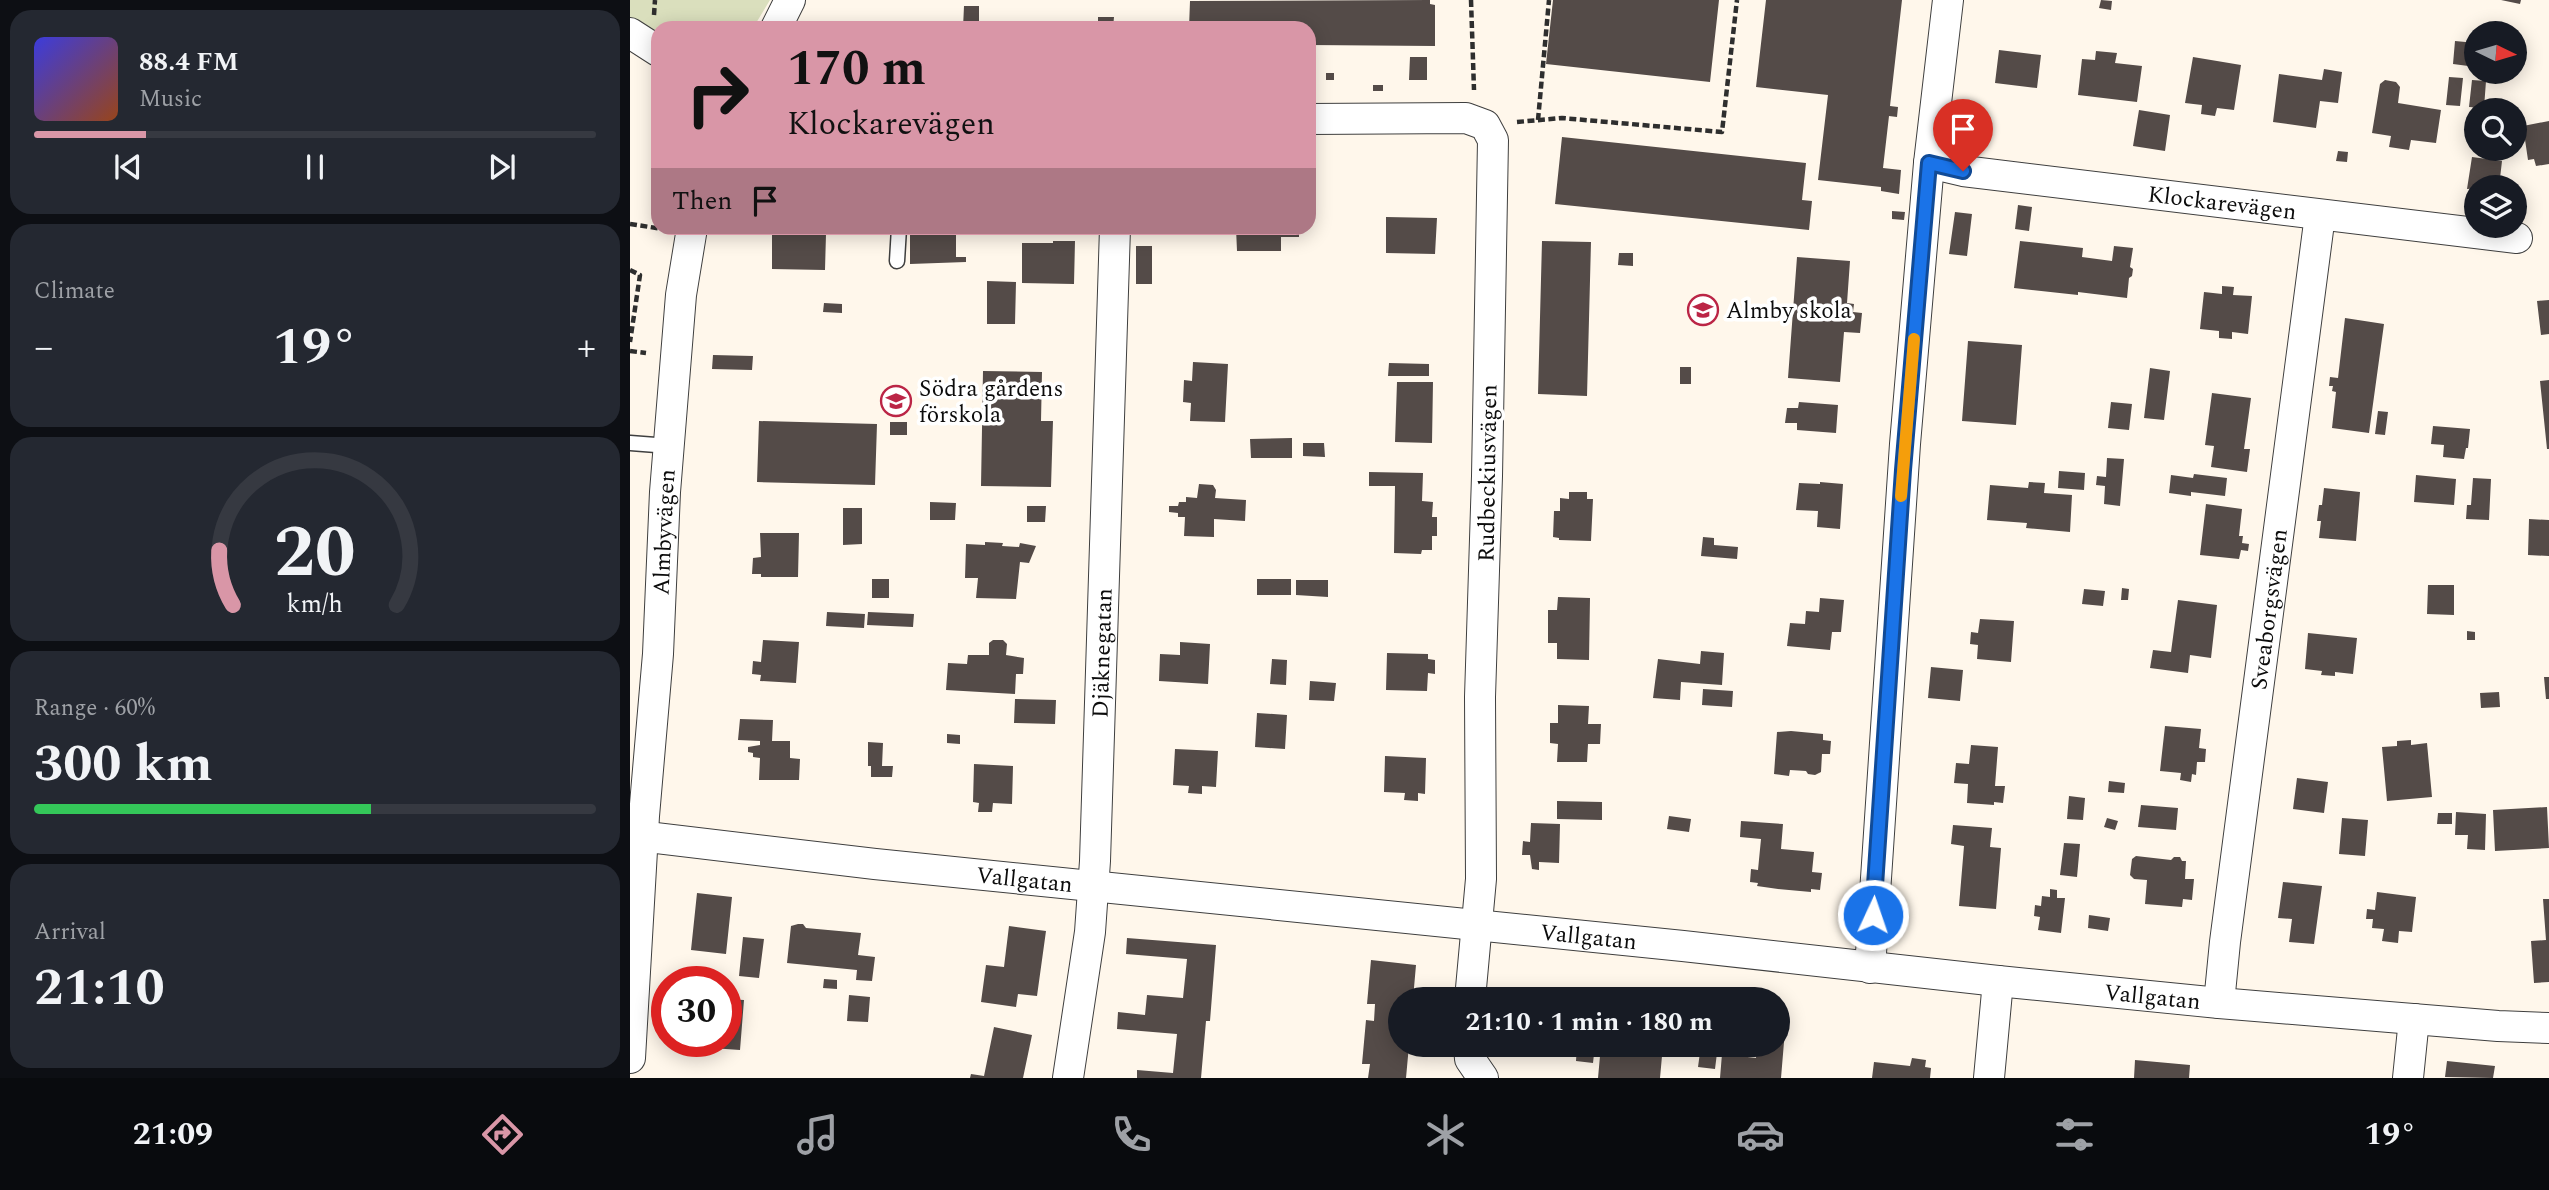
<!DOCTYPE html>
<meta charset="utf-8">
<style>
:root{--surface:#171b24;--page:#242831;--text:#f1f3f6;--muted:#9ea1a6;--line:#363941;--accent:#d996a7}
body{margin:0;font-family:Spectral,serif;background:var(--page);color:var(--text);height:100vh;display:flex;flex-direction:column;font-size:26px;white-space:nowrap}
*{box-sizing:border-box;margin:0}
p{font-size:23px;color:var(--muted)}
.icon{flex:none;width:38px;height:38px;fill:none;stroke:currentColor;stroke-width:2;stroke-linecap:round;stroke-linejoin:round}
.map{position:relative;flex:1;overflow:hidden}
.details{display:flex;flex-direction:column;gap:10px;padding:10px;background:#0d0f14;width:630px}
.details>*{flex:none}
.guide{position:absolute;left:21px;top:21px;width:665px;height:214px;border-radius:21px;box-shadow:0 4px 18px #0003;background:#d996a7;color:#111;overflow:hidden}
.needle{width:46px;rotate:95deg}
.fabs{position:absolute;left:1834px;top:21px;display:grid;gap:14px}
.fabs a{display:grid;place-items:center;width:63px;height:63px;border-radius:50%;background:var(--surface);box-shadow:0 4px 18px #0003;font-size:35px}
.speed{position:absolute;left:21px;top:966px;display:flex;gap:14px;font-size:35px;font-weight:700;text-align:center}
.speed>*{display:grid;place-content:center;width:91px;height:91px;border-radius:50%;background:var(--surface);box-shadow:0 4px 18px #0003;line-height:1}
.speed .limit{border:10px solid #d22;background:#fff;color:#111}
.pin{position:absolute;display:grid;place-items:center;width:60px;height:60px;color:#fff;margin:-72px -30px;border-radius:50% 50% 50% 0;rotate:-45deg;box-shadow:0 0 7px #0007}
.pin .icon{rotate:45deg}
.me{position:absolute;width:77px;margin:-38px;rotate:3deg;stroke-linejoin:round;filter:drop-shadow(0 0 5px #0008)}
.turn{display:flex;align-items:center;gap:24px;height:147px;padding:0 21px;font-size:32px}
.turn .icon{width:91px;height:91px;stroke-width:2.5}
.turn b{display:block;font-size:49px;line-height:60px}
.then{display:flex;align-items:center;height:66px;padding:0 21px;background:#0003;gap:14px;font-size:26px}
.big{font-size:52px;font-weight:700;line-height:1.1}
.details .widget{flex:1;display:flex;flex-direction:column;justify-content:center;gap:10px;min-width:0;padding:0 24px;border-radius:21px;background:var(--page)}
.details .dial{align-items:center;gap:0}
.dial svg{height:182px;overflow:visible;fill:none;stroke:var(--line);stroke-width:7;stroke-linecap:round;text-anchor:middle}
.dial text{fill:var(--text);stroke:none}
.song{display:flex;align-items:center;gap:21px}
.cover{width:84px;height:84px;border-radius:10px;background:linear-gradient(135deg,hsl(240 70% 55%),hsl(20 70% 35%))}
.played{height:7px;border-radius:4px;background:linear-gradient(90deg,var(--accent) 20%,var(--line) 20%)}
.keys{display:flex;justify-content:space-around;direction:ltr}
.heat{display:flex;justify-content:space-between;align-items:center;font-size:38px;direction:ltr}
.charge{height:10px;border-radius:5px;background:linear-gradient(90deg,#34c759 60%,var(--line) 0)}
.trip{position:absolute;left:758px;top:987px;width:402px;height:70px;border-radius:35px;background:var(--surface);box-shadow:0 4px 18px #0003;font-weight:700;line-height:70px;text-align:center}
.menu{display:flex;height:112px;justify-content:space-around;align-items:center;background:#090b0e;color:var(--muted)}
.menu .icon{width:49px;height:49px}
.menu .on{color:var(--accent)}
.menu b{font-size:32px;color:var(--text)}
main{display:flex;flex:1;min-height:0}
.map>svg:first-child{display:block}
</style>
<main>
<section class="details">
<div class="widget">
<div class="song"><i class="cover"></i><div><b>88.4 FM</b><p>Music</p></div></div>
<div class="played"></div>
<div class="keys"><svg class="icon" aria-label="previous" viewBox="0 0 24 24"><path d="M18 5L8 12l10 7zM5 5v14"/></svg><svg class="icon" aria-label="pause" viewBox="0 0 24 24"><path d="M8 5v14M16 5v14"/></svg><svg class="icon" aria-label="next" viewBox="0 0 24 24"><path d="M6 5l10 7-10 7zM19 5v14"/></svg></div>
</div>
<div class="widget"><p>Climate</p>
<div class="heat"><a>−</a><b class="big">19°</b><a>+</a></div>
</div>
<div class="widget dial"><svg viewBox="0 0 100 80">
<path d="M14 69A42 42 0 1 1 86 69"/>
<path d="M14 69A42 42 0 0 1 8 45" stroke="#d996a7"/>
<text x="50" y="56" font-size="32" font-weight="700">20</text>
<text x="50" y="72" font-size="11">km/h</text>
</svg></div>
<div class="widget"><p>Range · 60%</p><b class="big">300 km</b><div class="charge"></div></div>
<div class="widget"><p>Arrival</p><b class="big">21:10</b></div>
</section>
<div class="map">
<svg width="1919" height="1078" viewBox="0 0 1919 1078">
<rect width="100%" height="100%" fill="#fff7eb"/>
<path fill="#dadfbd" d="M0,0h140l-17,28h-95v13l-28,-14z"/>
<path fill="#544b48" d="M800,0v4l5,1v41l-126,-1v-17h-120l1,-27z
M923,0h166l-9,82 -164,-18z
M1136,0h136l-12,106 8,1 -1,10 -8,-1 -6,52 18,2 -2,24 -18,-3v-4l-63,-7 10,-85 -72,-8z
M1471,0l11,1 -1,9 -12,-2z
M1871,0h20l-1,4z
M334,6h15v22h-16z
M468,17h16l-1,11h-15z
M1825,41l21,2v24l-23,-3z
M1369,50l42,5 -4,33 -42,-5z
M679,51l6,1v23h-6z
M1466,51l21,2 -2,10 27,3 -5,36 -59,-7 4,-36 13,1z
M780,57h17v23h-18z
M1563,57l48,8 -7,45 -17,-2 -2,8 -14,-2 1,-9 -17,-2z
M1694,69l18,3 -4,31 -18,-2 -4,27 -43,-6 6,-48 43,6z
M696,73h8v7h-8z
M1819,77l14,1 -3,28 -14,-1z
M1755,80l11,2 4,5 -2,16 43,7 -5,33 -25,-3 -2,10 -20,-3 2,-11 -19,-3 8,-49z
M1842,80l14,1 -2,27 -15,-1z
M743,85h10v6h-10z
M1509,110l31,5 -5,36 -32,-5z
M1919,121v43l-13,2 -2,-7 -6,1 -5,-34z
M932,137l244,26 -4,37 10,1 -3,29 -254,-26z
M1708,151l10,1 -1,10 -11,-1z
M1842,157l30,4 -3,26 -32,2z
M1388,205l14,2 -3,24 -14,-2z
M1262,211l13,1 -1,8 -12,-1z
M1325,212l17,2 -5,42 -18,-2z
M756,217l51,1 -2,36 -49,-1z
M161,228h29v6h6l-1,36 -53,-1v-35h19z
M280,228h46v29h10v5l-56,2z
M606,228h63v9h-18v14h-44z
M423,241h22l-1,43 -52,-1v-40h31z
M912,241l49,1 -4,154 -49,-2z
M1390,241l63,7 -1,9 30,4 2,-15 19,2 -3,19 3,2 -1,7 -3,2 -2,20 -49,-6v3l-64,-7z
M506,246h16v38h-16z
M989,253h14v13l-15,-1z
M1167,257l53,4 -3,42 7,1 -1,8 9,1 -2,20 -16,-1 -4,50 -52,-4z
M357,281l29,1 -1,42h-28z
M1592,286l12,1 -1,8 19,1 -4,38 -16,-2v7l-13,-1v-7l-19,-2 4,-37 18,2z
M1919,300v34l-8,1 -4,-34z
M194,303l18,1v9l-19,-1z
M1715,318l39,6 -15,109 -37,-5 4,-36 -4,-1 1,-5h-4l1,-9 8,1z
M1338,341l54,4 -6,80 -54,-4z
M83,355l40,1 -1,14 -40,-1z
M563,362l35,2 -3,58 -35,-1 1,-18 -8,-1 1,-22 8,1z
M759,363l40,1v12h-41z
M1050,367h11v17h-11z
M1520,368l20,3 -6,49 -20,-2z
M353,371l59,1 -1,49h12l-2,66 -70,-1z
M1919,380v69h-2l-7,-68z
M767,382h36l-1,61 -37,-1z
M1582,393l39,5 -7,51h6l-3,23 -36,-5 3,-21 -9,-1z
M1169,402l39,3 -2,28 -39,-3v-7h-12l2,-15h11z
M1481,402l21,2 -3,26 -21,-2z
M1748,411l10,1 -3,23 -10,-1z
M129,421l118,3 -2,61 -118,-3z
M260,422h17v13h-17z
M1803,426l37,3 -2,19h-2l-2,11 -21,-2 1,-12 -13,-1z
M662,438v20h-41l-1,-19z
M673,443h21l1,14 -22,-1z
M1477,458l17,1 -4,47 -16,-2 1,-18 -9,-1 1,-9 9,1z
M1429,471l26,2 -1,17 -26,-2z
M739,472l54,1 -1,28 11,1 -1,15h5v19h-5v14h-10l-1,4 -27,-1 1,-67h-26z
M1564,474l33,4 -2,18 -34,-4v4l-22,-3 2,-18 22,3z
M1786,475l40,4 -2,26 -40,-3z
M1843,478l18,1 -2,41 -23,-1 1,-14h4z
M1190,482l23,2 -3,45 -23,-2 1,-16 -22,-1 3,-27 21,1z
M1399,482l16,1 -1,10 28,2 -2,37 -44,-4 1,-5 -40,-3 3,-35 38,3z
M569,484l14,1 3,5 -1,8 31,2 -1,21 -31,-2v18l-30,-1 1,-19h-7v-4l-9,-1v-6h9l1,-4h7v-5l11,1z
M1694,488l36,4 -4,49 -37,-3 2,-17h-4l2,-16h3z
M939,492h18v7h6l-2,42 -32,-1v-2l-6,-1 1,-26h6v-13l9,1z
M300,502l26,1 -1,17h-25z
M1576,504l36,5 -3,27h4l-1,7 7,1 -1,7 -7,-1 -2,9 -39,-4z
M397,506h19l-1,16h-18z
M213,508h19v36l-19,1z
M1899,519l20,1v36l-21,-1z
M130,533h39l-1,44h-37v-3h-9l1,-16 8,-1z
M1073,537l11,1v7l24,2 -1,12 -36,-3z
M355,542l18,1 -1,3 17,1 1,-4 16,3 -7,17 -9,-1 -4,37 -40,-1 2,-20h-13l1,-34 19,1z
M242,579h17v19h-17z
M627,579h34v16h-34z
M666,580h32v17l-32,-2z
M1798,585h26v30l-27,-1z
M1492,588l7,1 -1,11h-7z
M1454,589l21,2 -2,15 -21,-2z
M928,597l32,1 -1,62 -32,-1v-16h-9v-33h9z
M1190,598l24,2 -3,32h-9l-2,18 -43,-4 3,-23 15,1 1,-13 13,1z
M1548,600l39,5 -6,53 -21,-3 -2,18 -38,-5 3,-18 18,2z
M197,612l38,2 -1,14 -38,-2z
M238,612l46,2 -1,13 -46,-2z
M1350,619l34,2 -3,41 -34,-3 1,-14 -8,-1 1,-12 7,1z
M1837,631l8,1v8h-8z
M1678,633l49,5 -4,36 -18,-2v4l-14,-1 1,-4 -17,-2z
M133,640l36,2 -3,41 -36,-2 1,-6 -9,-1 1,-13 8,1z
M363,640h10l4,4 -1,11 18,3 -1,16h-7l-1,20 -69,-4 2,-27 19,1 1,-9h21v-12z
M550,642l30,2 -2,40 -49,-3 1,-27 20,1z
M1071,651l23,2 -2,32 -41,-3 -1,18 -27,-2 5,-39 42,5z
M757,653l41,1v5l7,1v14l-7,-1 -1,18 -41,-1z
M642,659l15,1 -1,25 -16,-1z
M1301,667l32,3 -3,31 -32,-3z
M1914,677h5v22h-3z
M680,681l26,2 -2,18 -25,-1z
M1073,689l30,2 -1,16 -30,-2z
M1869,692l1,15 -19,1 -1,-15z
M385,699l41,1 -1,24 -41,-1z
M928,705l31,1 -1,18h13l-1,20h-12l-1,18h-30l1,-18 -8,-1v-20h8z
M627,713l30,2 -2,34 -30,-2z
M110,719l33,1 -1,21h18v17l10,1 -1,21h-40l1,-22 -7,-1v-4l-5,-1v-5l12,-2v-4l-22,-1z
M1535,726l36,3 -2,19 7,1 -1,13h-8l-1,13 -4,-1 -1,8 -11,-2 1,-7 -21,-2z
M1161,731l32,3v6l8,1 -1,13h-8l-1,18 -6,3 -7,-1 -2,-3 -16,-1 -1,6 -15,-2 3,-42z
M317,734l13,1v9l-13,-1z
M1781,740v5l16,-2 5,54 -45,4 -5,-54 15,-1v-5z
M238,742l15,1 -1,23h11l-1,11h-21v-11h-3z
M1341,745l27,2 -3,39h10l-2,17 -9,-1v3l-27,-2 1,-19 -14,-1 2,-20 13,1z
M545,749l43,2 -2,36 -14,-1v8l-14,-1 1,-7 -16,-1z
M755,756l41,2 -1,36 -7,-1v8l-14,-1 1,-7 -21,-1z
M344,764l39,2 -1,38 -19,-1 -1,9h-14l1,-9 -6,-1z
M1667,778l31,4 -4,31 -31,-4z
M1479,781l16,2 -1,10 -16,-1z
M1439,796l16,2 -2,22 -16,-1z
M927,801l45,1v18l-45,-1z
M1511,805l37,3 -2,22 -38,-3z
M1917,807l2,41 -54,3 -2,-41z
M1826,812l30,2 -1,36 -18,-1 1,-14h-13z
M1808,813h14v11h-15z
M1039,816l22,3 -2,13 -22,-3z
M1477,818l11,3 -3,9 -11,-3z
M1712,818l26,2 -3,36 -26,-2z
M1111,821l42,3 -2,25 33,3 -2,20 10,1 -2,17 -9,-1v3l-33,-3 -21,-3 1,-3 -8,-1 1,-13 7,1 3,-31 -21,-2z
M901,823l29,1 -1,39 -20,-1v8l-7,-1 -2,-14h-8l1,-14 7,1z
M1323,825l39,3 -2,19 11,1 -5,61 -37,-3 5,-60 -13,-2z
M1434,843l16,1 -3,33 -17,-2z
M1506,856l35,4 3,-3h6l2,4h4l-1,18h9l-2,21 -9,-1 -1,8 -37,-3 2,-24 -13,-1 -4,-4 2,-16z
M1653,882l39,4 -8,58 -25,-2 3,-23 -14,-1z
M1420,889l7,1v8h8l-4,35 -23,-3 2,-13 -6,-1 1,-11 6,1 1,-10 8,1z
M1747,892l39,5 -4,35 -13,-1 -1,12 -16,-2 2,-12 -12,-1 1,-9h-7l1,-10 8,1z
M67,893l35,4 -6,57 -35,-4z
M1913,899h6v83l-15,1 -3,-42 15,-1z
M1459,915l21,3 -2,13 -20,-3z
M168,924h5l3,4 55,5 -3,22 17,2 -3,24 -16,-1 1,-10 -70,-7 4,-37z
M379,926l37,5 -9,65 -19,-2 -2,13 -35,-5 5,-37 18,2z
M113,937l21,2 -5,39 -20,-2z
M497,938l89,7 -6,76h-4l-5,57h-64v-8l36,3 4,-39 -60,-5 1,-17 27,3 2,-20 36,3 4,-39 -61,-5z
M741,960l45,5 -3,34h-13v46h9l-3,33h-38l2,-14h-8l4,-44 8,1 1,-17h-8z
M194,979l13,1v9l-14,-1z
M219,995l21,2 -2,25 -21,-1z
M96,999l18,1 -4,50 -43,-3v-6h29z
M364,1027l38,8 -9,43h-53l1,-4 13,2z
M1148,1030h7l-4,48h-61l2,-24 34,4 1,-13h21z
M947,1045h18l-2,18 -17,-2z
M971,1045h62l-3,33h-62z
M1071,1045h17l-3,24 -17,-2z
M1282,1058l14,2 -1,7 6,1 -1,10h-58l2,-16 36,4z
M1505,1060l55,5 -1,13h-55z
M1817,1061l48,5 -2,12 -48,-1z"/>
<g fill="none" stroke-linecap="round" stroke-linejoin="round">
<g stroke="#3f3f3f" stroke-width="17">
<path id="lane" d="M267,261l2,-33
M0,443l39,3"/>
</g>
<g stroke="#3f3f3f" stroke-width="32">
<g id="street">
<path d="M146,28l14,-28"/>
<path d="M0,33l28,18"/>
<path d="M679,119l157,-1 19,7 8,15 -6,336 -7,221 1,182 -11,120"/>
<path id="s1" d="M1299,163l34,8 554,67"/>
<path id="s2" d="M0,835l245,29 808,82 315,35 221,22 279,23 51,2"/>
<path d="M1240,968l35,-524 24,-281 19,-163"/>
<path id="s3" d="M1589,1003l6,-61 95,-727"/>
<path d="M839,1045l1,14 13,19"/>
<path id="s4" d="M0,1058l14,-242 14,-162 7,-162 16,-197 11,-67"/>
<path id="s5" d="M438,1078l22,-146 5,-71 20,-633"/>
<path d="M1359,1078l9,-97"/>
<path d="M1778,1078l6,-59"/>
</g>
</g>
<path stroke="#2e2e2e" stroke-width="4.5" stroke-dasharray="7 3.5" stroke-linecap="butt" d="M841,0l3,90
M24,15l1,-15
M908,120l11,-120
M887,122l45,-4 160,14 15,-132
M0,224l33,5
M0,270l10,5 -10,67
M0,351l16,2"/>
<use href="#lane" stroke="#fff" stroke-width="14"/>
<use href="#street" stroke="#fff" stroke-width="30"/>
</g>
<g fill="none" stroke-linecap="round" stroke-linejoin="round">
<g stroke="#114b97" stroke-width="18">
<path id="route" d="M1243,915l30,-445 26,-307 34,8"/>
</g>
<use href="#route" stroke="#1a73e8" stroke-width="12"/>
<path stroke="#f59e0b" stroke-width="12" d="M1271,496l13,-157"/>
</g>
<defs>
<g id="school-ring" transform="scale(1.575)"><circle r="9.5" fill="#fff" stroke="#bb2546" stroke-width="1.5"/><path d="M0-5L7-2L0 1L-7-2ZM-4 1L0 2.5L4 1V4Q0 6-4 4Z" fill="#bb2546"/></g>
</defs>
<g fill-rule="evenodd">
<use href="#school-ring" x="1073" y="310"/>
<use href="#school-ring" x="266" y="401"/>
</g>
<g text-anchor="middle" stroke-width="7" stroke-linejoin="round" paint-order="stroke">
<g font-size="23" fill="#0c0c0c" stroke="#fff">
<text dy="8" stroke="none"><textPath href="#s1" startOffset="296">Klockarevägen</textPath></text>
<text transform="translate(857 473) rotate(-89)" y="8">Rudbeckiusvägen</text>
<text dy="8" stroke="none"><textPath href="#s4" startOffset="527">Almbyvägen</textPath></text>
<text dy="8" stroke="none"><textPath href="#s3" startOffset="397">Sveaborgsvägen</textPath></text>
<text dy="8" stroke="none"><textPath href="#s5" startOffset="427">Djäknegatan</textPath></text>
<text dy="8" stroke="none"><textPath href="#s2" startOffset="397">Vallgatan</textPath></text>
<text dy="8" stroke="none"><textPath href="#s2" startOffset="964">Vallgatan</textPath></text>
<text dy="8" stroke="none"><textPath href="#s2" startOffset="1531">Vallgatan</textPath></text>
</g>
<g font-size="23" fill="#0c0c0c" stroke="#fff" text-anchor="start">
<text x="1096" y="318">Almby skola</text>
<text x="289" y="396">Södra gårdens<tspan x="289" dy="26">förskola</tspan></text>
</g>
</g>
</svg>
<div class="fabs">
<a><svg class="needle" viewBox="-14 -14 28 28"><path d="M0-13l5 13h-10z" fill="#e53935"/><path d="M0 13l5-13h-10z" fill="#9ea1a6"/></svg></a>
<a><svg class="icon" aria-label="search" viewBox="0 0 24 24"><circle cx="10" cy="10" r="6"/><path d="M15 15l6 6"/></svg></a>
<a><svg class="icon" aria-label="layers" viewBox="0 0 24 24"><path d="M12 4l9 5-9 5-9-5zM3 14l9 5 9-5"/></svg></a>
</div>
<div class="speed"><div class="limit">30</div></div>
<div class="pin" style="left:1333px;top:171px;background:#d93025"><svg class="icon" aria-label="arrive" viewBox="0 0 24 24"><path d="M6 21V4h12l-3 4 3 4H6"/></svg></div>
<svg class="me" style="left:1243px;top:915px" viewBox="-20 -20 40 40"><circle r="17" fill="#1a73e8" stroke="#fff" stroke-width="3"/><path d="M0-11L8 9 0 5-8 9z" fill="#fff"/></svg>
<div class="trip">21:10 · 1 min · 180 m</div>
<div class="guide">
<div class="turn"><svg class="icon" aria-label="right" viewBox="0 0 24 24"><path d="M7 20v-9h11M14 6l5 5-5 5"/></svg><div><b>170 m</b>Klockarevägen</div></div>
<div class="then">Then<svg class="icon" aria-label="arrive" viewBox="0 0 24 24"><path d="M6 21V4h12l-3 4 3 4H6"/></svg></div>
</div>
</div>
</main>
<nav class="menu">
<b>21:09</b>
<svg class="icon on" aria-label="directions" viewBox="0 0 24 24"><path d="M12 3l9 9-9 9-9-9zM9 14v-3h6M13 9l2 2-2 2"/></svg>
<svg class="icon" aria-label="music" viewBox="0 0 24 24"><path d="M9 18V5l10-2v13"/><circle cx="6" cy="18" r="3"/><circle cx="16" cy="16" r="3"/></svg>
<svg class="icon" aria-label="phone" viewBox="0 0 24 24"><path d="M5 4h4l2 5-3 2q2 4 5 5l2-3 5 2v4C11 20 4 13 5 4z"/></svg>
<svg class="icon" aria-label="climate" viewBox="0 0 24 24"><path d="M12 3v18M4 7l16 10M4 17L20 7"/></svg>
<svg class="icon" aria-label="car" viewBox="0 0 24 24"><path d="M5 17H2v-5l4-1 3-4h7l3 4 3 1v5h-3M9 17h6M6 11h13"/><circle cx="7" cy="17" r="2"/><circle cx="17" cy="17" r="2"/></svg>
<svg class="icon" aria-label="filters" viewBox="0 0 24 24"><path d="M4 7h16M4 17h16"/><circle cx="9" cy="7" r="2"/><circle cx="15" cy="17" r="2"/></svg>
<b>19°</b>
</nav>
